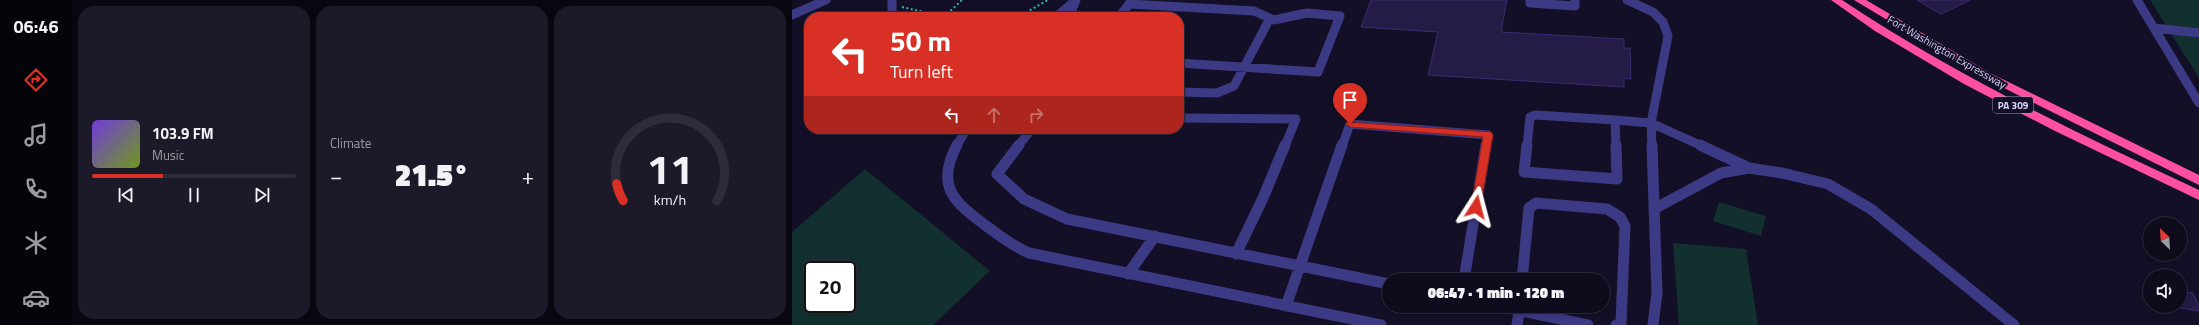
<!DOCTYPE html>
<meta charset="utf-8">
<style>
:root{--surface:#0e0b1c;--page:#1c1929;--text:#f1f3f6;--muted:#9b9ba3;--line:#2e2b3b;--accent:#d93025}
body{margin:0;font-family:"Titillium Web",sans-serif;background:var(--page);color:var(--text);height:100vh;display:flex;flex-direction:column;font-size:15px;white-space:nowrap}
*{box-sizing:border-box;margin:0}
p{font-size:13px;color:var(--muted)}
.icon{flex:none;width:22px;height:22px;fill:none;stroke:currentColor;stroke-width:2;stroke-linecap:round;stroke-linejoin:round}
.map{position:relative;flex:1;overflow:hidden}
.details{display:flex;flex-direction:column;gap:6px;padding:6px;background:#08060f;width:720px}
.details>*{flex:none}
.hud{position:absolute;left:12px;top:12px;width:380px;height:122px;border-radius:16px;box-shadow:0 2px 6px #0003,0 0 0 1px var(--line);background:#d93025;color:#fff;overflow:hidden}
.needle{width:26px;rotate:335deg}
.tools{position:absolute;left:1351px;top:217px;display:grid;gap:8px}
.tools a{display:grid;place-items:center;width:44px;height:44px;border-radius:50%;background:var(--surface);box-shadow:0 2px 6px #0003,0 0 0 1px var(--line);font-size:20px}
.speed{position:absolute;left:12px;top:261px;display:flex;gap:8px;font-size:20px;font-weight:700;text-align:center}
.speed>*{display:grid;place-content:center;width:52px;height:52px;border-radius:50%;background:var(--surface);box-shadow:0 2px 6px #0003,0 0 0 1px var(--line);line-height:1}
.speed .limit{border:2px solid #111;border-radius:6px;background:#fff;color:#111}
.pin{position:absolute;display:grid;place-items:center;width:34px;height:34px;color:#fff;margin:-41px -17px;border-radius:50% 50% 50% 0;rotate:-45deg;box-shadow:0 0 4px #0007}
.pin .icon{rotate:45deg}
.me{position:absolute;width:44px;margin:-22px;rotate:9deg;stroke-linejoin:round;filter:drop-shadow(0 0 3px #0008)}
.turn{display:flex;align-items:center;gap:14px;height:84px;padding:0 20px;font-size:18px}
.turn .icon{width:52px;height:52px;stroke-width:2.5}
.turn b{display:block;font-size:28px;line-height:34px}
.lanes{display:flex;align-items:center;height:38px;padding:0 20px;background:#0003;justify-content:center;gap:20px;direction:ltr}
.lanes .off{opacity:.35}
.big{font-size:30px;font-weight:800;line-height:1.1}
.details .widget{flex:1;display:flex;flex-direction:column;justify-content:center;gap:6px;min-width:0;padding:0 14px;border-radius:16px;background:var(--page)}
.details .dial{align-items:center;gap:0}
.dial svg{height:104px;overflow:visible;fill:none;stroke:var(--line);stroke-width:7;stroke-linecap:round;text-anchor:middle}
.dial text{fill:var(--text);stroke:none}
.song{display:flex;align-items:center;gap:12px}
.cover{width:48px;height:48px;border-radius:6px;background:linear-gradient(135deg,hsl(260 70% 55%),hsl(80 70% 35%))}
.played{height:4px;border-radius:2px;background:linear-gradient(90deg,var(--accent) 35%,var(--line) 35%)}
.keys{display:flex;justify-content:space-around;direction:ltr}
.heat{display:flex;justify-content:space-between;align-items:center;font-size:22px;direction:ltr}
.details .tiles{flex:1;display:grid;gap:6px;grid-template-columns:repeat(3,1fr)}
.trip{position:absolute;left:590px;top:273px;width:228px;height:40px;border-radius:20px;background:var(--surface);box-shadow:0 2px 6px #0003,0 0 0 1px var(--line);font-weight:800;line-height:40px;text-align:center}
main{display:flex;flex:1;min-height:0}
.menu{display:flex;flex-direction:column;width:72px;justify-content:space-around;align-items:center;background:#06040b;color:var(--muted)}
.menu .icon{width:28px;height:28px}
.menu .on{color:var(--accent)}
.menu b{font-size:18px;color:var(--text)}
.map>svg:first-child{display:block}
</style>
<main>
<nav class="menu">
<b>06:46</b>
<svg class="icon on" aria-label="directions" viewBox="0 0 24 24"><path d="M12 3l9 9-9 9-9-9zM9 14v-3h6M13 9l2 2-2 2"/></svg>
<svg class="icon" aria-label="music" viewBox="0 0 24 24"><path d="M9 18V5l10-2v13"/><circle cx="6" cy="18" r="3"/><circle cx="16" cy="16" r="3"/></svg>
<svg class="icon" aria-label="phone" viewBox="0 0 24 24"><path d="M5 4h4l2 5-3 2q2 4 5 5l2-3 5 2v4C11 20 4 13 5 4z"/></svg>
<svg class="icon" aria-label="climate" viewBox="0 0 24 24"><path d="M12 3v18M4 7l16 10M4 17L20 7"/></svg>
<svg class="icon" aria-label="car" viewBox="0 0 24 24"><path d="M5 17H2v-5l4-1 3-4h7l3 4 3 1v5h-3M9 17h6M6 11h13"/><circle cx="7" cy="17" r="2"/><circle cx="17" cy="17" r="2"/></svg>
</nav>
<section class="details">
<div class="tiles">
<div class="widget">
<div class="song"><i class="cover"></i><div><b>103.9 FM</b><p>Music</p></div></div>
<div class="played"></div>
<div class="keys"><svg class="icon" aria-label="previous" viewBox="0 0 24 24"><path d="M18 5L8 12l10 7zM5 5v14"/></svg><svg class="icon" aria-label="pause" viewBox="0 0 24 24"><path d="M8 5v14M16 5v14"/></svg><svg class="icon" aria-label="next" viewBox="0 0 24 24"><path d="M6 5l10 7-10 7zM19 5v14"/></svg></div>
</div>
<div class="widget"><p>Climate</p>
<div class="heat"><a>−</a><b class="big">21.5°</b><a>+</a></div>
</div>
<div class="widget dial"><svg viewBox="0 0 100 80">
<path d="M14 69A42 42 0 1 1 86 69"/>
<path d="M14 69A42 42 0 0 1 9 56" stroke="#d93025"/>
<text x="50" y="56" font-size="32" font-weight="700">11</text>
<text x="50" y="72" font-size="11">km/h</text>
</svg></div>
</div>
</section>
<div class="map">
<svg width="1407" height="325" viewBox="0 0 1407 325">
<rect width="100%" height="100%" fill="#130f26"/>
<path fill="#12302f" fill-rule="evenodd" d="M1358,0h49v78z
M73,169l125,102 -57,54h-141v-93zM21,270h34v34h-34z
M927,202l47,14 -5,20 -48,-15z
M881,243l73,6 12,76h-79z"/>
<path fill="#241b47" stroke="#3b2d73" d="M579,0h136l-6,32 123,7v9h6l1,31 -7,-1v9l-196,-12 10,-43 -77,-5z
M1125,0h53l-29,14z
M1388,291l13,2 6,13v5l-19,-3z"/>
<g fill="none" stroke-linecap="round" stroke-linejoin="round">
<path stroke="#2fb8b0" stroke-width="2" stroke-dasharray="2 2.5" stroke-linecap="butt" d="M110,7l43,10
M152,17l18,-17
M226,17l30,-17"/>
<path stroke="#3d3a85" stroke-width="9" d="M100,0v17
M738,0v3l45,3v-6
M835,0l26,12 10,10 5,14 -17,87 1,23
M1345,0l62,103
M0,15l34,-15
M264,17l20,-17
M277,17l7,-17
M327,17l10,-13 125,7 20,9 33,-7 33,3 -22,56 -139,-9
M1362,28l45,5
M387,92l38,1 17,-7 35,-66
M387,118l117,1 -11,27
M823,120l36,3 51,23
M823,120l1,26
M164,146l11,-17
M226,146l14,-17
M550,146l8,-22 138,11 -2,11
M735,146l3,-29 5,-2 80,5"/>
<path stroke="#3d3a85" stroke-width="11" d="M165,145c-22,41 -3,57 28,80 14,10 27,21 44,28l352,72
M227,145l-22,29 27,25 43,20 322,65
M735,145l-3,27 93,7 -1,-34
M860,145l5,148 -4,32
M908,145l49,23 33,5 46,11 43,25 143,116
M862,209l67,-36 28,-5
M444,254l27,-56 22,-53
M336,274l27,-38
M672,280l22,-135
M730,280l7,-72 7,-5 71,6 13,8 5,9 -4,97 -5,2
M494,306l56,-161
M707,306l89,19
M725,325l3,-19"/>
<path fill="#ff4fa3" fill-rule="evenodd" d="M1039,0h11c113,75 234,133 357,190v10l-144,-69 -91,-47 -89,-53z
M1062,0h12l126,74 207,101v10l-215,-107z"/>
</g>
<path fill="#d93025" stroke="#8d1f18" d="M555,122l144,10 2,3 -13,75 -4,1 -5,-4 12,-70 -133,-10 -4,-3z"/>
<g text-anchor="middle" stroke-width="4" stroke-linejoin="round" paint-order="stroke">
<rect fill="#130f26" stroke="#9e99be" stroke-width="1" x="1201" y="97" width="40" height="16" rx="3"/>
<g font-size="10" font-weight="bold" fill="#d9d4ff">
<text x="1221" y="109">PA 309</text>
</g>
<g font-size="11" fill="#d9d4ff" stroke="#130f26">
<text transform="translate(1155 52) rotate(30)" y="4">Fort Washington Expressway</text>
</g>
</g>
</svg>
<div class="tools">
<a><svg class="needle" viewBox="-14 -14 28 28"><path d="M0-13l5 13h-10z" fill="#e53935"/><path d="M0 13l5-13h-10z" fill="#9b9ba3"/></svg></a>
<a><svg class="icon" aria-label="sound" viewBox="0 0 24 24"><path d="M4 9h4l5-4v14l-5-4H4zM17 9q2 3 0 6"/></svg></a>
</div>
<div class="speed"><div class="limit">20</div></div>
<div class="pin" style="left:558px;top:124px;background:#d93025"><svg class="icon" aria-label="arrive" viewBox="0 0 24 24"><path d="M6 21V4h12l-3 4 3 4H6"/></svg></div>
<svg class="me" style="left:684px;top:207px" viewBox="-20 -20 40 40"><path d="M0-17L14 15 0 8-14 15z" fill="#d93025" stroke="#fff" stroke-width="4"/></svg>
<div class="trip">06:47 · 1 min · 120 m</div>
<div class="hud">
<div class="turn"><svg class="icon" aria-label="left" viewBox="0 0 24 24"><path d="M17 20v-9H6M10 6l-5 5 5 5"/></svg><div><b>50 m</b>Turn left</div></div>
<div class="lanes"><svg class="icon" aria-label="left" viewBox="0 0 24 24"><path d="M17 20v-9H6M10 6l-5 5 5 5"/></svg><svg class="icon off" aria-label="ahead" viewBox="0 0 24 24"><path d="M12 20V5M6 11l6-6 6 6"/></svg><svg class="icon off" aria-label="right" viewBox="0 0 24 24"><path d="M7 20v-9h11M14 6l5 5-5 5"/></svg></div>
</div>
</div>
</main>
